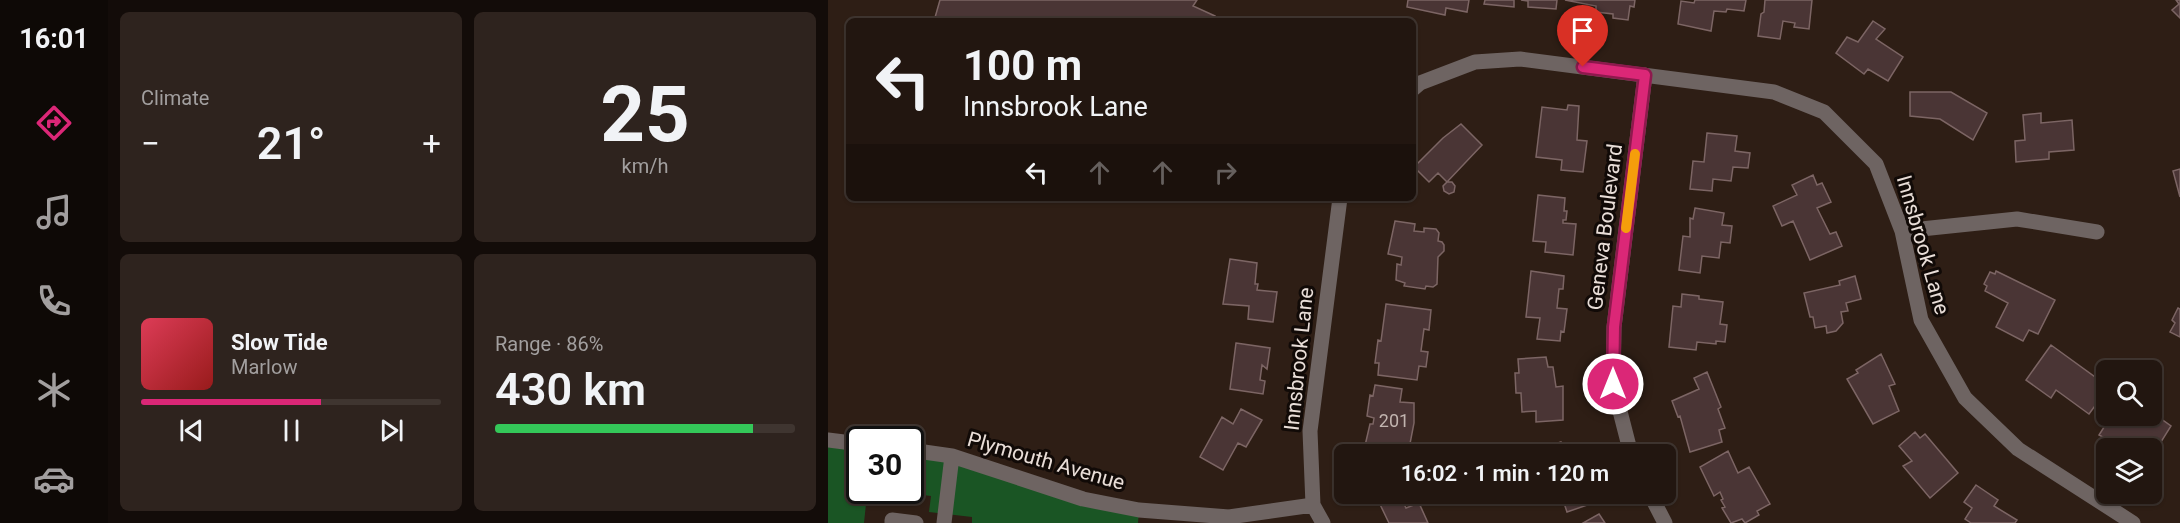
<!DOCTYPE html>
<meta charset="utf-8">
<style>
:root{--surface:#221610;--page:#2e231e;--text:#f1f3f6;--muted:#a29f9f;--line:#3f3530;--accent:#db2777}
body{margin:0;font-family:Roboto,sans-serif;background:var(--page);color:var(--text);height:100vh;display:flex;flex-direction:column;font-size:22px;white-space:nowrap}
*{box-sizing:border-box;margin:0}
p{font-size:20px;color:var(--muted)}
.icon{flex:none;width:33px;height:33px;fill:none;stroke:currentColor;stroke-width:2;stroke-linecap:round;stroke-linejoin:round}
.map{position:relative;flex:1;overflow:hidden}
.details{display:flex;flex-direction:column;gap:12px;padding:12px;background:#130c09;width:720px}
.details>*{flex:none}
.guide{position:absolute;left:18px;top:18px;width:570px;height:183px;border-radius:9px;box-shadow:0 2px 4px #0004,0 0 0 2px var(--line);background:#221610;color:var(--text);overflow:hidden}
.tools{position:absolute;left:1268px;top:360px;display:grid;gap:12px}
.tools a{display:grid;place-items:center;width:66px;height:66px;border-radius:9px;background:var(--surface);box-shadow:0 2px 4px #0004,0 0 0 2px var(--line);font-size:30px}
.speed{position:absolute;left:18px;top:426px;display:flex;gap:12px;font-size:30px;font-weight:700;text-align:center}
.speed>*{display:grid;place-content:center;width:78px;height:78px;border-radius:50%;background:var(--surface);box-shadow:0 2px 4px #0004,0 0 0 2px var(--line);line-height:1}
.speed .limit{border:3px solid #111;border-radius:9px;background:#fff;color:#111}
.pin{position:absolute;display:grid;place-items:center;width:51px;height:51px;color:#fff;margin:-62px -26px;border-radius:50% 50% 50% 0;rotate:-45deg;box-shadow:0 0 6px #0007}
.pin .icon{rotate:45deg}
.me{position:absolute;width:66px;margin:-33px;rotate:0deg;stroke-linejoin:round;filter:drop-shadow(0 0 4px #0008)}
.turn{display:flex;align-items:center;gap:21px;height:126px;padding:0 18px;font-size:27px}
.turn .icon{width:78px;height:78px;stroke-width:2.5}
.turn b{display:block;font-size:42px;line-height:51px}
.lanes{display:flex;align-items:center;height:57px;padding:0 18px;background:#0003;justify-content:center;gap:30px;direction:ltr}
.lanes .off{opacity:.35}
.big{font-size:45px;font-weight:600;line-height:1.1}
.details .widget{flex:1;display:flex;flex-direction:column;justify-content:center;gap:9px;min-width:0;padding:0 21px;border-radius:9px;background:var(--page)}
.details .dial{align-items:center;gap:0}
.dial b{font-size:78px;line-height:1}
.song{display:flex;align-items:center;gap:18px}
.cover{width:72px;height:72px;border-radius:9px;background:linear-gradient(135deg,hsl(350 70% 55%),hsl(0 70% 35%))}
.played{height:6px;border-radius:3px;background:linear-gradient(90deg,var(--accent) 60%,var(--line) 60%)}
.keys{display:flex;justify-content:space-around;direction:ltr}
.heat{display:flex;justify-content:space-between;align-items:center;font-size:33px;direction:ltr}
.charge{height:9px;border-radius:4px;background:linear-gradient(90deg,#34c759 86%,var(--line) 0)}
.details .tiles{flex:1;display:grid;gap:12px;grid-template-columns:repeat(2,1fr)}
.trip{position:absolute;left:506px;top:444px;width:342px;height:60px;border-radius:9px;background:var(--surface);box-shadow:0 2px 4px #0004,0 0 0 2px var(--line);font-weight:600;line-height:60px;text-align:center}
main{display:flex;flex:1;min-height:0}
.dock{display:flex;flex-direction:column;width:108px;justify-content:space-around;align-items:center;background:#0e0906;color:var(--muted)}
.dock .icon{width:42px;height:42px}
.dock .on{color:var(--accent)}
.dock b{font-size:27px;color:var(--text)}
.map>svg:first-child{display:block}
</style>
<main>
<nav class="dock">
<b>16:01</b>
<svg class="icon on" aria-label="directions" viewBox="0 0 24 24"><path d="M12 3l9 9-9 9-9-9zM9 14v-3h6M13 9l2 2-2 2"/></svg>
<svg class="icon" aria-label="music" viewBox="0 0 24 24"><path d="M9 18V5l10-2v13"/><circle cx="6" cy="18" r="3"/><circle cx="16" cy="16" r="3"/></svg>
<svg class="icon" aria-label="phone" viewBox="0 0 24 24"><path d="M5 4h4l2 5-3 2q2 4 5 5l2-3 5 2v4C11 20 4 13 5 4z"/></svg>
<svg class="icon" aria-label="climate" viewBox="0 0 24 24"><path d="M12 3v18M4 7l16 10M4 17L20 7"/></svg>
<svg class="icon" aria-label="car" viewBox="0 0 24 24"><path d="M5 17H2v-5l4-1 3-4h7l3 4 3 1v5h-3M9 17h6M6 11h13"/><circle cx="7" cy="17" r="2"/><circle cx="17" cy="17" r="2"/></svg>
</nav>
<section class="details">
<div class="tiles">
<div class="widget"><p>Climate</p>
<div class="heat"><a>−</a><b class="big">21°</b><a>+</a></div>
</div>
<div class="widget dial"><b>25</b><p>km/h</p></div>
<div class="widget">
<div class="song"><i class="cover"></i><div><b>Slow Tide</b><p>Marlow</p></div></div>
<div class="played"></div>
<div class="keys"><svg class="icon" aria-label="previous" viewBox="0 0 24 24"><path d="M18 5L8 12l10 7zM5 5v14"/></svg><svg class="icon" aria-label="pause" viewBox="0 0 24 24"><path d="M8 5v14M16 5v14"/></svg><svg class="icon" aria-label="next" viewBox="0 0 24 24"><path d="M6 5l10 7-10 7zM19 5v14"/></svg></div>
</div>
<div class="widget"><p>Range · 86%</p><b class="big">430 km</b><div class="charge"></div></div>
</div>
</section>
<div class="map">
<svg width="1352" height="523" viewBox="0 0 1352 523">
<rect width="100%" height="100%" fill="#2e1e15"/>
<path fill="#1a5524" d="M0,440l31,4 1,46 29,1 -2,15 -21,-2 -2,19h-36z
M83,450l228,60 -1,13h-166v-6l-43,-5 2,-16 -42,-5 21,-1z"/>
<path fill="#4a3535" stroke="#7c6564" stroke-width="1.5" d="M112,0h257l-4,6 22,10 -2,5h-279z
M580,0h61l-2,12 -21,-4 -1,7 -38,-8z
M657,0h29v7l-30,-3z
M693,0h36l-1,9 -28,-2v-6z
M737,0h70l-1,7 -4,-1 -2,14 -15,-2v-4l-17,-2v-6z
M867,0h51l-2,11 -17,-2 -1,3 -12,-1 -3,20 -33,-7 3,-23 13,2z
M937,0h47l-3,29 -15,-2 1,-4 -12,-2 -3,18 -22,-3 3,-22 3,-2z
M1348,0h4v18l-8,-8 7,-6z
M1045,21l12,8 -9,10 27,18 -15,24 -20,-12 -4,5 -28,-21 11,-16 11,5z
M1082,92h41l36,21 -14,27 -33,-21 -30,-3z
M740,105l11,1 -2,34 10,1 -4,31 -22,-2 1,-10 -26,-3 6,-50 25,3z
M1213,113v10l31,-3 2,30 -25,2v7l-33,3 -1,-21 10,-1 -2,-25z
M633,124l21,21 -35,37 -9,-9 -9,9 -15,-15 29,-29z
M879,133l30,3 -2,15 15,2 -2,15 -15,-1 -2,14 -18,-2 -1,12 -22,-2 3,-28 11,1z
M1352,169v28l-7,-26z
M985,175l4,10 5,-2 9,19 -14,6 13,26 6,-2 6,14 -32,14 -17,-39 -11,5 -9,-20 24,-11 -5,-10z
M619,182h5l3,4 -1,6 -5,2 -5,-3 -1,-5z
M710,195l27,3 -1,13h3l-1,9h-3v3l13,1 -3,31 -28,-3 1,-10 -13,-1z
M867,208l29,5 -2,12 10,1 -2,17 -9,-1 -2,16 -17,-2 -2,17 -21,-3 4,-34 7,1v-19l3,1z
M567,221l20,3 -1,7 10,1v-4l12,1 3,4 -1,8 4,1 2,3v6l-6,6 -1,27 -4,3 -7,-1 -1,3 -21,-3 1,-3 -9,-3 1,-16 4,1 1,-8 -14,-3z
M402,259l27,4 -2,21h3l-1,6 20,2 -4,30 -25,-3 1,-13 -26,-2z
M703,271l33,5 -1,13h-4l-2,19 10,1 -3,23 -3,-1 -1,10 -23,-2 3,-21 -14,-1z
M1168,271l59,29 -17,34 -9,-4 -6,11 -27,-14 12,-24 -23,-12 2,-5 -3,-2 6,-12 5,2z
M1027,276l6,23 -15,4 2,8 -7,1 2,11 -7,8 -9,2 -1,-7 -11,2 -2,-11h-3l-6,-24 36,-8 -1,-4z
M854,294l17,2v3l24,3 -3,22 7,1 -2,17 -9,-1v3l-19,-2 -1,8 -27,-3 4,-41 8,1z
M558,304l45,6 -2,20 -5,-1 -3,22 7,1 -2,15 -7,-1 -2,14 -39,-5 1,-12h-4l3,-23 3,1z
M1350,308l2,1v28l-10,-5 5,-9 -3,-3z
M408,343l34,5 -3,21 -5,-4 -2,15 5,1 -2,13 -33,-5z
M1223,345l55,40v6l-17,23 -33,-24 -5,8 -25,-18z
M1053,354l14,30 -6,2 10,25 -26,13 -26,-45 11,-6 -2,-3z
M718,357l2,10h5l3,20 7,-1v34l-27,2v-11l-14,1 -1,-19h-5l-1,-20h4l-1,-14z
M879,372l14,35 -3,2 7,19 -6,2 3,12 -32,10 -10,-36 -2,1 -6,-16 27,-12 -5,-11z
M547,385l27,4 -2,13 14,1v20l-6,31h-32v-2l-12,-2 6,-26h3l1,-6 -7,-2 3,-21 3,1z
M1323,400l10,7 -8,6 18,13 -20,32v-10h-17l-3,-3 -2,3h-6l-24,-13 12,-19 7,5 4,-5h29z
M413,409l21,11 -16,27 -8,-4 -15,27 -23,-13 22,-40 11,7z
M1087,432l5,6 5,-4 33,39 -28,25 -27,-32 9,-5 -13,-15z
M733,442l5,12h-31l-1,-3z
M900,451l10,22 11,-6 21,37 -13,7 2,4 -14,8 -3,-4 -11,4 -9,-15 3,-1 -4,-7 2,-1 -3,-7 -6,4 -14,-29z
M1148,485l22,15 -4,6 23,14 -2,3h-44l-6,-4 7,-11 -8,-6z
M547,494h24l7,14 13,-5 9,20h-39z
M733,494h29l3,9 -26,9z
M771,514l6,9h-22z"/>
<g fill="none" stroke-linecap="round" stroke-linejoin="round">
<path stroke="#6e6462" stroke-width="15" d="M585,89l7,-6 55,-21 45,-3 254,33 50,20 52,52 26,67 19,89 44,78 53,51 115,74
M1074,231l115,-12 80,13
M0,440l32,4
M82,450l42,6 131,43 56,11 90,7 84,-12
M803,454l-18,-70 1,-57 31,-252
M822,494l15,29
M64,523v-3l24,3
M116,523l8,-67
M495,523l-10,-18 -3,-74 30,-233"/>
</g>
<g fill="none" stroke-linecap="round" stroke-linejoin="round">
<g stroke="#8e194d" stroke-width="15">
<path id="route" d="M755,67l62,8 -31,252 -1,57"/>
</g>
<use href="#route" stroke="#db2777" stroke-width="10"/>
<path stroke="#f59e0b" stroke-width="10" d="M798,228l9,-74"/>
</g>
<g text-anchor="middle" stroke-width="6" stroke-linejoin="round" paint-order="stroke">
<g font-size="18" fill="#c1b4af">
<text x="566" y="427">201</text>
</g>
<g font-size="21" fill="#e9ded8" stroke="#110a07">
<text transform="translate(777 227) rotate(-83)" y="7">Geneva Boulevard</text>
<text transform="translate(1095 245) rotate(74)" y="7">Innsbrook Lane</text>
<text transform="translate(471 359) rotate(-84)" y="7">Innsbrook Lane</text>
<text transform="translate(218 461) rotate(16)" y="7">Plymouth Avenue</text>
</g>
</g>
</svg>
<div class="tools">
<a><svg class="icon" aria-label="search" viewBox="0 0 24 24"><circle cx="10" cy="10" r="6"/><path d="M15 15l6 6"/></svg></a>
<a><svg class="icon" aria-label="layers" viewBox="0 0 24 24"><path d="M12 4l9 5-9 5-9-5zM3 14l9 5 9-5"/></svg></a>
</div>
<div class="speed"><div class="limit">30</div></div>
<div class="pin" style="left:755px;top:67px;background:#d93025"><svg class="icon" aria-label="arrive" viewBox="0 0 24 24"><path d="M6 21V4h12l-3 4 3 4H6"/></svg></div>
<svg class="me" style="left:785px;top:384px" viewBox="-20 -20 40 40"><circle r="17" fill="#db2777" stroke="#fff" stroke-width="3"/><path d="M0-11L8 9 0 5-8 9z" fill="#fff"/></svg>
<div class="trip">16:02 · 1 min · 120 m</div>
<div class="guide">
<div class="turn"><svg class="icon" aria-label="left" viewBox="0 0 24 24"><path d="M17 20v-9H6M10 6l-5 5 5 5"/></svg><div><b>100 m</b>Innsbrook Lane</div></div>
<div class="lanes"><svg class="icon" aria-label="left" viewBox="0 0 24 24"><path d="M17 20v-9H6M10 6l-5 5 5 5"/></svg><svg class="icon off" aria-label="ahead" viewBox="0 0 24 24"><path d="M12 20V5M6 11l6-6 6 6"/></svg><svg class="icon off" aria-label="ahead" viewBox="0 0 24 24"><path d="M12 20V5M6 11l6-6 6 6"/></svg><svg class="icon off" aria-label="right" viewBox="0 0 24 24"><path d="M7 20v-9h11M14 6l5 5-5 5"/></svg></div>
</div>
</div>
</main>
